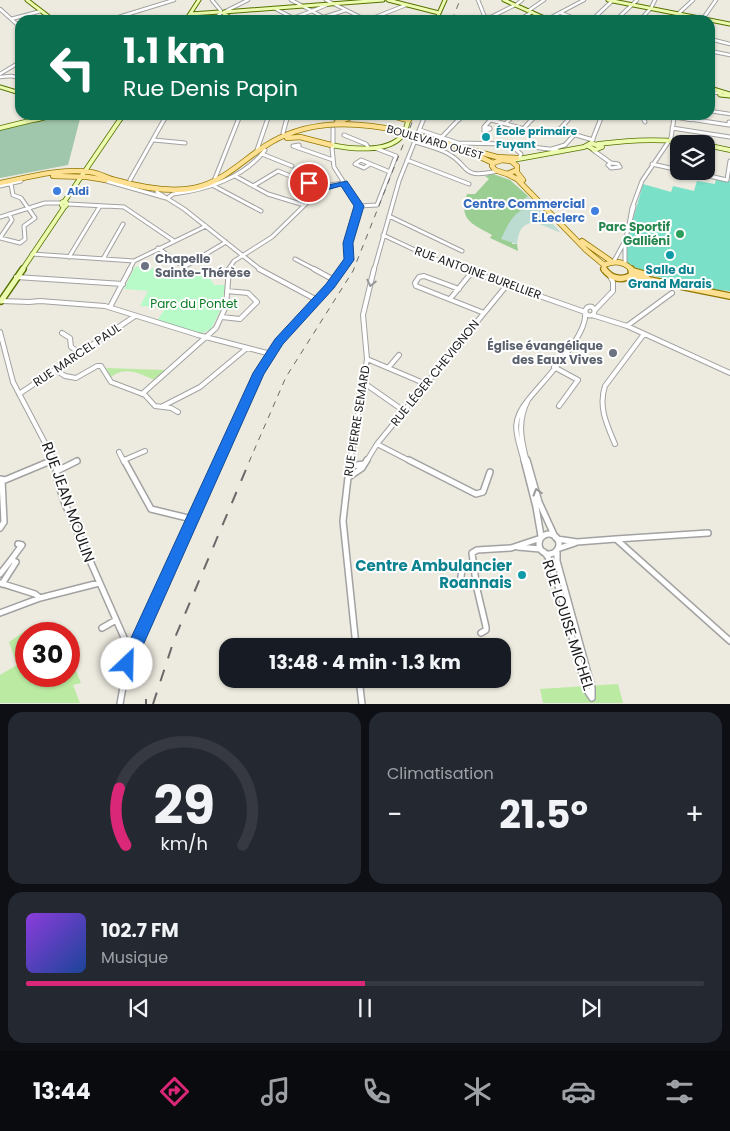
<!DOCTYPE html>
<html lang="fr">
<meta charset="utf-8">
<style>
:root{--surface:#171b24;--page:#242831;--text:#f1f3f6;--muted:#9ea1a6;--line:#363941;--accent:#db2777}
body{margin:0;font-family:Poppins,sans-serif;background:var(--page);color:var(--text);height:100vh;display:flex;flex-direction:column;font-size:19px;white-space:nowrap}
*{box-sizing:border-box;margin:0}
p{font-size:16px;color:var(--muted)}
.icon{flex:none;width:28px;height:28px;fill:none;stroke:currentColor;stroke-width:2;stroke-linecap:round;stroke-linejoin:round}
.map{position:relative;height:704px;overflow:hidden}
.drawer{display:flex;flex-direction:column;gap:8px;padding:8px;background:#0d0f14;flex:1}
.drawer>*{flex:none}
.guide{position:absolute;left:15px;top:15px;width:700px;height:105px;border-radius:15px;box-shadow:0 1px 4px #0004;background:#0b6e4f;color:#fff;overflow:hidden}
.buttons{position:absolute;left:670px;top:135px;display:grid;gap:10px}
.buttons a{display:grid;place-items:center;width:45px;height:45px;border-radius:10px;background:var(--surface);box-shadow:0 1px 4px #0004;font-size:25px}
.speed{position:absolute;left:15px;top:622px;display:flex;gap:10px;font-size:25px;font-weight:700;text-align:center}
.speed>*{display:grid;place-content:center;width:65px;height:65px;border-radius:50%;background:var(--surface);box-shadow:0 1px 4px #0004;line-height:1}
.speed .limit{border:8px solid #d22;background:#fff;color:#111}
.pin{position:absolute;display:grid;place-items:center;width:42px;height:42px;color:#fff;margin:-21px;border:2px solid #fff;border-radius:50%;box-shadow:0 1px 5px #0007}
.me{position:absolute;width:55px;margin:-28px;rotate:24deg;stroke-linejoin:round;filter:drop-shadow(0 0 4px #0008)}
.turn{display:flex;align-items:center;gap:18px;height:105px;padding:0 25px;font-size:22px}
.turn .icon{width:65px;height:65px;stroke-width:2.5}
.turn b{display:block;font-size:35px;line-height:42px}
.big{font-size:38px;font-weight:700;line-height:1.1}
.drawer .widget{flex:1;display:flex;flex-direction:column;justify-content:center;gap:8px;min-width:0;padding:0 18px;border-radius:15px;background:var(--page)}
.drawer .dial{align-items:center;gap:0}
.dial svg{height:130px;overflow:visible;fill:none;stroke:var(--line);stroke-width:7;stroke-linecap:round;text-anchor:middle}
.dial text{fill:var(--text);stroke:none}
.song{display:flex;align-items:center;gap:15px}
.cover{width:60px;height:60px;border-radius:8px;background:linear-gradient(135deg,hsl(270 70% 55%),hsl(220 70% 35%))}
.played{height:5px;border-radius:2px;background:linear-gradient(90deg,var(--accent) 50%,var(--line) 50%)}
.keys{display:flex;justify-content:space-around;direction:ltr}
.heat{display:flex;justify-content:space-between;align-items:center;font-size:28px;direction:ltr}
.drawer .tiles{flex:1;display:grid;gap:8px;grid-template-columns:1fr 1fr}
.widget:last-child{grid-column:span 2}
.trip{position:absolute;left:219px;top:638px;width:292px;height:50px;border-radius:15px;background:var(--surface);box-shadow:0 1px 4px #0004;font-weight:700;line-height:50px;text-align:center}
.tab-bar{display:flex;height:80px;justify-content:space-around;align-items:center;background:#090b0e;color:var(--muted)}
.tab-bar .icon{width:35px;height:35px}
.tab-bar .selected{color:var(--accent)}
.tab-bar b{font-size:22px;color:var(--text)}
.map>svg:first-child{display:block}
</style>
<div class="map">
<svg width="730" height="704" viewBox="0 0 730 704">
<rect width="100%" height="100%" fill="#edeadf"/>
<path fill="#bbeaa2" d="M106,368l60,2 -12,10c-15,-7 -29,-14 -43,-3z
M35,624l4,10h-13v42h43v-23l12,30 -8,2 7,18h-80v-28l17,-10 -8,-23z
M618,684l5,19h-80l-3,-14z"/>
<path fill="#9bce93" d="M493,174l17,6 18,16 -7,6 3,7 -12,35h5l1,7 -28,-13 2,-3c-20,-11 -34,-15 -25,-41h8l14,-15 -4,-3z"/>
<path fill="#bcdcd2" d="M528,196l33,37 -26,-11c-14,2 -16,9 -18,22l-16,-5c6,-12 10,-24 23,-30l-3,-7z"/>
<path fill="#a0c7ab" d="M63,115h18l-13,50 -68,13v-49z"/>
<path fill="#b9fbc8" d="M138,266l9,6 6,-4 18,11 17,-11 11,8 7,-5 8,14h11l-3,22 -11,22 -11,5 -43,-13 9,-14 -26,-1 8,-15 -24,-2 10,-21z"/>
<path fill="#7ae0c7" d="M716,178l14,3v110l-21,-2 -71,-17 -12,-10 1,-21 16,-57 28,8 2,-6 21,5 3,-10 18,3z"/>
<g fill="none" stroke-linecap="round" stroke-linejoin="round">
<g stroke="#a2a2a2" stroke-width="4.5">
<path id="street-far3" d="M212,0l9,11
M291,0l21,11 17,-7
M326,0l40,20
M478,0l8,20
M516,5l6,-5
M274,8l23,12
M0,9l20,18
M226,11l22,-11
M528,11l16,-11
M561,13l18,7
M679,13l14,-13
M486,17h5l24,-12
M293,18l19,-7 11,6
M11,19l30,-8
M548,19l36,-19
M109,20l65,-20
M213,20l8,-7
M315,20l31,-10
M368,20l38,-15
M519,20l13,-8
M538,20l5,-3
M592,20l21,-20
M616,20l21,-20
M640,20l11,-12 4,-8
M702,20l14,-20
M710,39l20,5
M710,51l20,4
M0,74l20,-12
M0,77l11,-1 9,2
M710,92l9,1
M710,111l20,3
M332,115l3,4
M479,115l13,3
M564,115l4,5
M642,115l2,5
M674,117l17,3
M164,120l3,-5
M238,120l2,-5
M267,120l2,-5
M287,120l1,-5
M423,120l2,-5
M459,120l4,-5
M491,120l4,-5
M509,120l5,-5
M532,120l4,-5
M600,120l2,-5
M673,120l1,-5"/>
</g>
<g stroke="#a2a2a2" stroke-width="5">
<path id="street-far2" d="M643,118l2,4
M683,118l46,7v-3
M491,120l49,13 19,-3 34,10
M507,122l4,-4
M484,127l6,1v1l-6,2z
M484,127l8,-9
M525,127l8,-9
M672,128l58,9
M420,130l38,13 50,1 49,6
M559,130l9,-10 -1,-2
M283,133l4,-15
M344,135l22,9 2,3
M441,138l19,-20
M154,140l31,3
M592,141l9,-23
M415,142c10,3 21,6 30,10 27,13 13,28 52,19
M331,145l2,-2v-14
M334,146l-2,2 2,19 25,39 -11,37 1,16 -7,11
M512,146l9,8 -2,4
M299,148v-3l-6,1 40,14
M552,149l13,-4 9,-10
M257,150l11,-32
M593,150l18,13
M262,154l30,12
M407,160l62,24
M611,163l7,1 2,3 -9,1 -3,-3z
M370,164l-6,4 -9,-4 6,-4 29,12
M652,164l27,6
M687,171l40,9 3,-19
M235,176l33,18 36,11
M103,180l63,18
M130,180l35,-62
M214,181l25,-63
M0,186l21,-5
M214,186l47,25
M253,186l25,-15 45,18
M157,192l27,17 77,61
M169,197l4,-3c33,-4 71,-16 92,-44
M68,204l56,3 50,34
M359,206l18,-1 19,-49 -21,-8
M9,214l3,6 -12,18 20,5 5,-4 -1,-13 11,-8 -14,-20 -8,-3 -2,-11
M389,216l73,35
M0,217l45,-14h16
M629,225l3,-17 10,-27 29,-43 3,-20
M383,235l49,23 35,12
M625,241v22
M158,248l26,19 42,-25
M32,254l102,7
M69,257l31,-51
M103,259l20,-35
M295,259l21,11
M614,261l11,-20 9,-35
M129,270l5,-9 72,-35
M228,270l6,-9 38,-24 46,-45 12,-7 13,-2
M374,270l25,-89 25,-63"/>
</g>
<g stroke="#a2a2a2" stroke-width="6">
<path id="street-far1" d="M259,269l58,31
M314,269l20,11
M463,269l122,43
M16,277l107,7
M459,289l-35,-13 -5,1 -4,6 1,3 68,27
M450,299l22,-27
M1,301l29,1
M29,302l11,-1 65,5 93,29 73,19
M585.5 311a4.5 4.5 0 1 1 9 0a4.5 4.5 0 1 1-9 0Z
M110,307l20,-38
M595,310l18,-19v-9l-3,-6
M592,315l35,11 103,47
M222,317l18,2 17,-17 -9,-9 -21,-2
M627,326l45,-33
M0,332l13,50 42,80
M62,333l8,5 1,9 9,6
M367,359l59,25
M554,367l24,13 -19,26
M388,368l11,-13
M56,370l9,6 11,2 21,-12h4l10,16 34,13 10,11 16,2 7,4
M364,383l40,28
M19,394l116,-78
M142,394l74,-66 10,-22 3,-37
M528,400c15,-19 60,-64 57,-87
M163,406l37,-19 47,-39
M377,444l35,18
M615,444c-8,-19 -17,-37 -10,-58l39,-52
M119,452l5,10
M124,460l21,-9
M50,462l4,-2
M219,462c18,-40 33,-86 60,-120 20,-26 44,-47 64,-73
M350,462l17,-103 -4,-44 11,-46
M366,462l11,-18 130,-159
M524,462c-7,-27 -15,-39 4,-62 -11,22 -7,39 -1,62"/>
</g>
<g stroke="#a2a2a2" stroke-width="8">
<path id="street" d="M55,460l3,23 7,21 64,145 -1,8
M124,460l27,49 41,10
M350,460l-7,61 13,125
M409,460l67,34 7,-2 7,-20
M524,460l12,47 5,29
M527,460l12,42 16,35
M349,466l15,-2
M57,471l20,-10
M349,477l13,-9 5,-8
M0,479l5,1 48,-20
M0,528l4,-6 -2,-42
M539 544a10 10 0 1 1 20 0a10 10 0 1 1-20 0Z
M557,539l20,3 39,-3 114,102
M616,539l92,-6
M518,547l22,2
M560,548l15,-5
M544,552l4,5 12,35 26,97 6,9v-10l-35,-127v-9
M11,560l11,-15 -4,-1
M0,574l11,-14 5,2 -14,22
M0,583l35,11 5,4
M460,583l2,-13 10,-7
M0,613l40,-15 59,-15
M102,628l14,-8
M481,633l5,-3v-3l-9,-38 -5,-36 5,-3 34,-2 27,-9
M127,664l92,-204
M359,679l3,25
M120,704l7,-40"/>
</g>
<g stroke="#557201" stroke-width="5">
<path id="secondary-far2" d="M27,0l26,20
M388,0l51,13
M504,0l45,20
M608,0l122,24
M224,12l159,-12
M223,13l11,7
M190,14l30,-2
M186,20l13,-20
M436,20l9,-20
M0,87l20,6
M710,88l20,6
M722,92l-3,1 1,2 10,1
M36,120l19,-5
M120,120l3,-5
M409,120l1,-5"/>
</g>
<g stroke="#557201" stroke-width="5.5">
<path id="secondary-far1" d="M0,128l41,-10
M598,144c35,-4 67,-6 102,0
M331,145c20,4 55,8 70,-8 5,-5 6,-13 8,-19
M706,145l24,5
M513,160l71,-13 7,-4 11,4 -7,3 -7,-4
M61.5 204a2.5 2.5 0 1 1 5 0a2.5 2.5 0 1 1-5 0Z
M64,202l57,-84
M22,270l43,-64"/>
</g>
<g stroke="#557201" stroke-width="8">
<path id="secondary" d="M1,301l22,-32"/>
</g>
<g stroke="#917700" stroke-width="5.5">
<path id="primary-far2" d="M388,115l19,5
M344,120l13,-5"/>
</g>
<g stroke="#917700" stroke-width="6">
<path id="primary-far1" d="M402,118l7,2
M337,122l11,-4
M422,137l19,5
M287,138l13,-1 31,8
M438,141l59,16 20,1
M476,155l17,8
M502,160l9,1 6,5v4l-10,4 -12,-4 -3,-4 1,-3z
M516,171l7,9
M507,174l10,5 69,71 18,15
M53,176l34,1 19,3
M0,183c29,-6 60,-15 90,-11 9,1 17,6 25,8 25,7 53,13 79,8 29,-6 48,-27 71,-42 41,-27 90,-25 136,-15
M582,241l29,20
M604,270v-5c11,-5 20,-4 28,5"/>
</g>
<g stroke="#917700" stroke-width="8">
<path id="primary" d="M604,269c7,10 18,12 28,6l-1,-6
M633,271l14,4
M630,276l100,20"/>
</g>
<use href="#street-far3" stroke="#fff" stroke-width="2.5"/>
<use href="#street-far2" stroke="#fff" stroke-width="3"/>
<use href="#street-far1" stroke="#fff" stroke-width="4"/>
<use href="#street" stroke="#fff" stroke-width="5"/>
<use href="#secondary-far2" stroke="#ecfbaf" stroke-width="3"/>
<use href="#secondary-far1" stroke="#ecfbaf" stroke-width="4"/>
<use href="#secondary" stroke="#ecfbaf" stroke-width="5"/>
<use href="#primary-far2" stroke="#fee093" stroke-width="4"/>
<use href="#primary-far1" stroke="#fee093" stroke-width="4.5"/>
<use href="#primary" stroke="#fee093" stroke-width="5.5"/>
<path stroke="#696969" stroke-width="1" stroke-dasharray="6 6" stroke-linecap="butt" d="M452,20l8,-20
M249,462l37,-85 67,-106 62,-156"/>
<path stroke="#696969" stroke-width="2" stroke-dasharray="12 12" stroke-linecap="butt" d="M146,699v5
M153,704l21,-64 76,-180"/>
<g stroke="#917700" stroke-width="6" stroke-linecap="butt">
<path id="primary-bridge" d="M399,133l22,6"/>
</g>
<use href="#primary-bridge" stroke="#fee093" stroke-width="4.5"/>
</g>
<defs><path id="oneway-chevron" d="M-2-3.5L2.5 0L-2 3.5" fill="none" stroke-width="1.6" stroke-linecap="round" stroke-linejoin="round" transform="scale(1.25)"/></defs>
<g stroke="#989898">
<use href="#oneway-chevron" transform="translate(371 283) rotate(103)"/>
<use href="#oneway-chevron" transform="translate(537 492) rotate(-106)"/>
</g>
<path fill="#1a73e8" stroke="#114b97" d="M309,180l14,6 24,-5 17,25 -11,37 1,17 -20,28 -51,56 -19,30 -132,296 -5,2 -6,-2 -2,-6 134,-291 22,-34 51,-55 18,-25 -1,-16 11,-37 -13,-20 -18,5 -17,-6v-4z"/>
<g fill="#0f9aa8" stroke="#fff" stroke-width="2">
<circle cx="486" cy="137" r="5"/>
<circle cx="670" cy="255" r="5"/>
<circle cx="522" cy="575" r="5"/>
</g>
<g fill="#3f7fe0" stroke="#fff" stroke-width="2">
<circle cx="57" cy="191" r="5"/>
<circle cx="595" cy="211" r="5"/>
</g>
<circle fill="#2e9e5b" stroke="#fff" stroke-width="2" cx="680" cy="234" r="5"/>
<g fill="#6b7280" stroke="#fff" stroke-width="2">
<circle cx="145" cy="266" r="5"/>
<circle cx="613" cy="353" r="5"/>
</g>
<g text-anchor="middle" stroke-width="4" stroke-linejoin="round" paint-order="stroke">
<g font-size="11" font-weight="bold" fill="#0d838f" stroke="#fff" text-anchor="start">
<text x="496" y="135">École primaire<tspan x="496" dy="13">Fuyant</tspan></text>
</g>
<g font-size="11" fill="#1b1b1b" stroke="#fff">
<text transform="translate(435 142) rotate(16)" y="4">BOULEVARD OUEST</text>
</g>
<g font-size="11" font-weight="bold" fill="#366cbe" stroke="#fff" text-anchor="start">
<text x="67" y="195">Aldi</text>
</g>
<g font-size="12" font-weight="bold" fill="#366cbe" stroke="#fff" text-anchor="end">
<text x="585" y="208">Centre Commercial<tspan x="585" dy="14">E.Leclerc</tspan></text>
</g>
<g font-size="12" font-weight="bold" fill="#27864d" stroke="#fff" text-anchor="end">
<text x="670" y="231">Parc Sportif<tspan x="670" dy="14">Galliéni</tspan></text>
</g>
<g font-size="12" font-weight="bold" fill="#5b616d" stroke="#fff" text-anchor="start">
<text x="155" y="263">Chapelle<tspan x="155" dy="14">Sainte-Thérèse</tspan></text>
<text x="603" y="350" text-anchor="end">Église évangélique<tspan x="603" dy="14">des Eaux Vives</tspan></text>
</g>
<g font-size="12" font-weight="bold" fill="#0d838f" stroke="#fff">
<text x="670" y="274">Salle du<tspan x="670" dy="14">Grand Marais</tspan></text>
</g>
<g font-size="12" fill="#1b1b1b" stroke="#fff">
<text transform="translate(478 273) rotate(20)" y="4">RUE ANTOINE BURELLIER</text>
<text transform="translate(77 355) rotate(-34)" y="4">RUE MARCEL PAUL</text>
<text transform="translate(435 373) rotate(-51)" y="4">RUE LÉGER CHEVIGNON</text>
<text transform="translate(357 421) rotate(-81)" y="4">RUE PIERRE SEMARD</text>
</g>
<g font-size="12" fill="#087a22" stroke="#fff">
<text x="194" y="308">Parc du Pontet</text>
</g>
<g font-size="15" fill="#1b1b1b" stroke="#fff">
<text transform="translate(68 502) rotate(70)" y="5">RUE JEAN MOULIN</text>
<text transform="translate(568 625) rotate(72)" y="5">RUE LOUISE MICHEL</text>
</g>
<g font-size="15" font-weight="bold" fill="#0d838f" stroke="#fff" text-anchor="end">
<text x="512" y="571">Centre Ambulancier<tspan x="512" dy="17">Roannais</tspan></text>
</g>
</g>
</svg>
<div class="buttons">
<a><svg class="icon" aria-label="layers" viewBox="0 0 24 24"><path d="M12 4l9 5-9 5-9-5zM3 14l9 5 9-5"/></svg></a>
</div>
<div class="speed"><div class="limit">30</div></div>
<div class="pin" style="left:309px;top:183px;background:#d93025"><svg class="icon" aria-label="arrive" viewBox="0 0 24 24"><path d="M6 21V4h12l-3 4 3 4H6"/></svg></div>
<svg class="me" style="left:127px;top:664px" viewBox="-20 -20 40 40"><circle r="19" fill="#fff"/><path d="M0-13L10 11 0 6-10 11z" fill="#1a73e8"/></svg>
<div class="trip">13:48 · 4 min · 1.3 km</div>
<div class="guide">
<div class="turn"><svg class="icon" aria-label="left" viewBox="0 0 24 24"><path d="M17 20v-9H6M10 6l-5 5 5 5"/></svg><div><b>1.1 km</b>Rue Denis Papin</div></div>
</div>
</div>
<section class="drawer">
<div class="tiles">
<div class="widget dial"><svg viewBox="0 0 100 80">
<path d="M14 69A42 42 0 1 1 86 69"/>
<path d="M14 69A42 42 0 0 1 10 34" stroke="#db2777"/>
<text x="50" y="56" font-size="32" font-weight="700">29</text>
<text x="50" y="72" font-size="11">km/h</text>
</svg></div>
<div class="widget"><p>Climatisation</p>
<div class="heat"><a>−</a><b class="big">21.5°</b><a>+</a></div>
</div>
<div class="widget">
<div class="song"><i class="cover"></i><div><b>102.7 FM</b><p>Musique</p></div></div>
<div class="played"></div>
<div class="keys"><svg class="icon" aria-label="previous" viewBox="0 0 24 24"><path d="M18 5L8 12l10 7zM5 5v14"/></svg><svg class="icon" aria-label="pause" viewBox="0 0 24 24"><path d="M8 5v14M16 5v14"/></svg><svg class="icon" aria-label="next" viewBox="0 0 24 24"><path d="M6 5l10 7-10 7zM19 5v14"/></svg></div>
</div>
</div>
</section>
<nav class="tab-bar">
<b>13:44</b>
<svg class="icon selected" aria-label="directions" viewBox="0 0 24 24"><path d="M12 3l9 9-9 9-9-9zM9 14v-3h6M13 9l2 2-2 2"/></svg>
<svg class="icon" aria-label="music" viewBox="0 0 24 24"><path d="M9 18V5l10-2v13"/><circle cx="6" cy="18" r="3"/><circle cx="16" cy="16" r="3"/></svg>
<svg class="icon" aria-label="phone" viewBox="0 0 24 24"><path d="M5 4h4l2 5-3 2q2 4 5 5l2-3 5 2v4C11 20 4 13 5 4z"/></svg>
<svg class="icon" aria-label="climate" viewBox="0 0 24 24"><path d="M12 3v18M4 7l16 10M4 17L20 7"/></svg>
<svg class="icon" aria-label="car" viewBox="0 0 24 24"><path d="M5 17H2v-5l4-1 3-4h7l3 4 3 1v5h-3M9 17h6M6 11h13"/><circle cx="7" cy="17" r="2"/><circle cx="17" cy="17" r="2"/></svg>
<svg class="icon" aria-label="filters" viewBox="0 0 24 24"><path d="M4 7h16M4 17h16"/><circle cx="9" cy="7" r="2"/><circle cx="15" cy="17" r="2"/></svg>
</nav>
